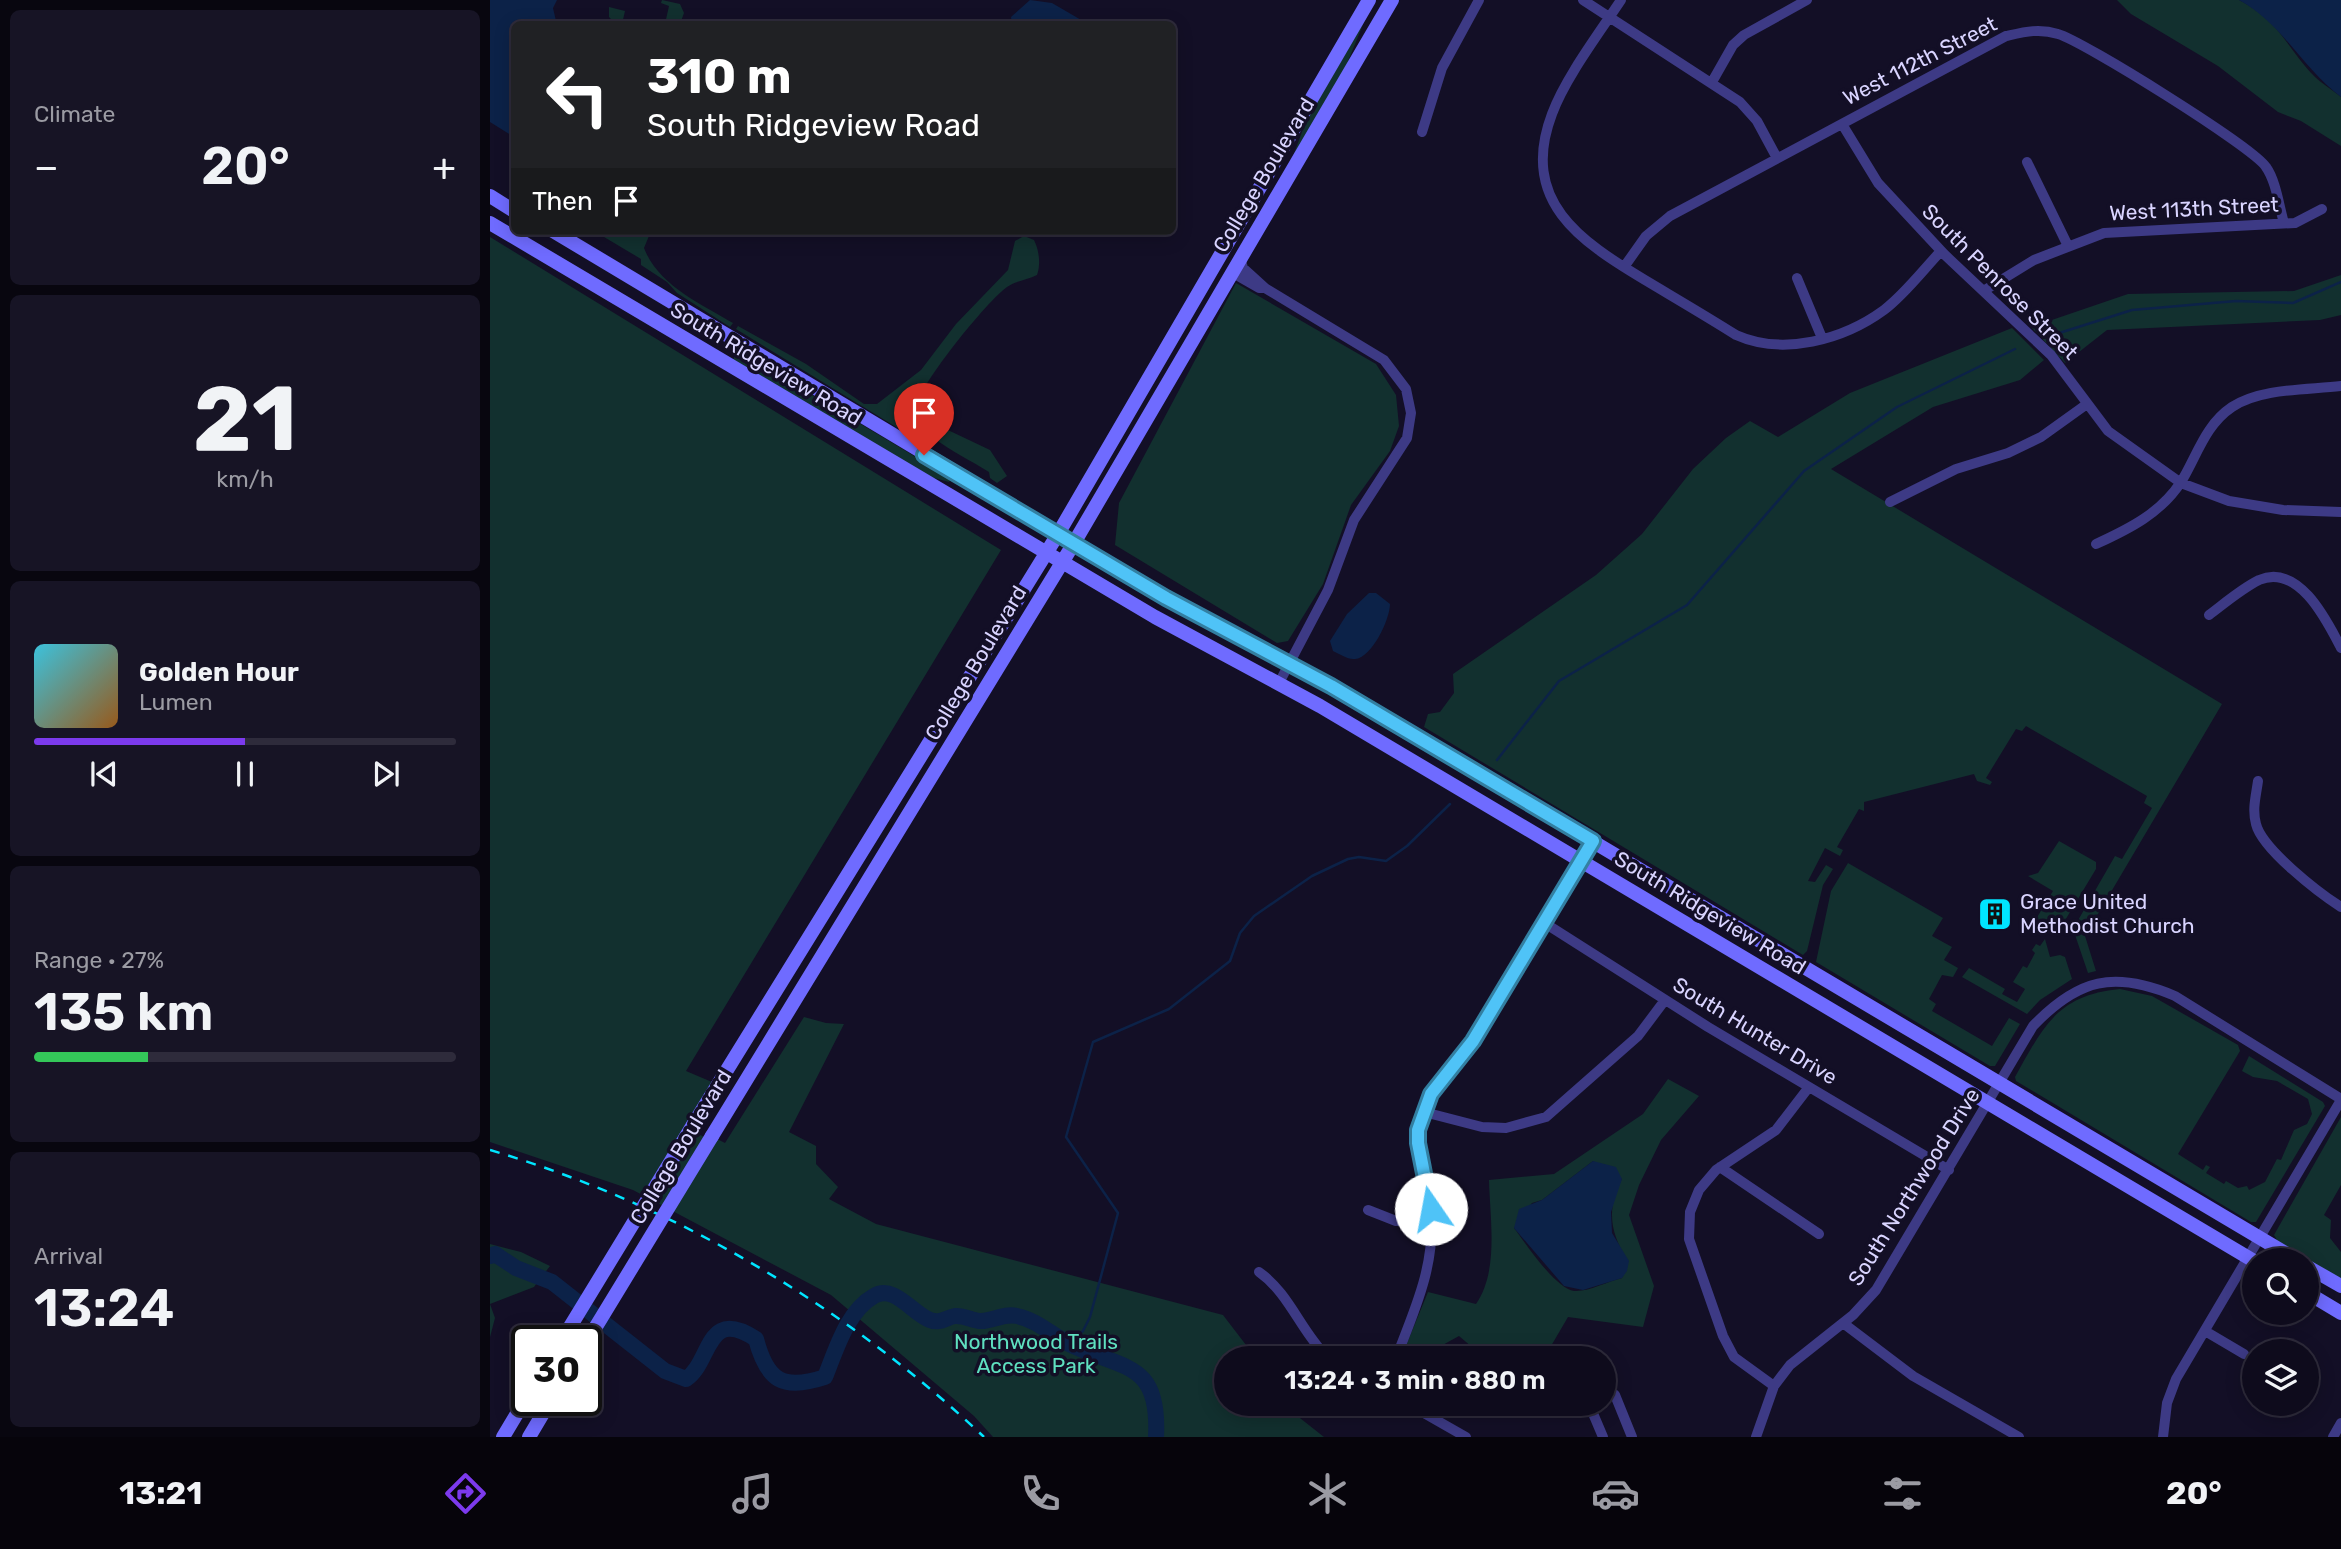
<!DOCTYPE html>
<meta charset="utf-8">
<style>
:root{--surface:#0e0b1c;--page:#171425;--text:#f1f3f6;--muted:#9b9ba3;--line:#2e2b3b;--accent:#7c3aed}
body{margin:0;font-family:Rubik,sans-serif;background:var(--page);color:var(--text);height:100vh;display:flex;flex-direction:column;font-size:26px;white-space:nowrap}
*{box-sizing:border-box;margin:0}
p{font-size:23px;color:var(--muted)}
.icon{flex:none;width:38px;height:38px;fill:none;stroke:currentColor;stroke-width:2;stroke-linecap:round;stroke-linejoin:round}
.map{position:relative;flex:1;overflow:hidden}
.drawer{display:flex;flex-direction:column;gap:10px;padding:10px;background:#08060f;width:490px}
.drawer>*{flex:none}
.guide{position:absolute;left:21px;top:21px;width:665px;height:214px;border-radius:10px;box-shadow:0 4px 18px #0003,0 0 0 2px var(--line);background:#202124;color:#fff;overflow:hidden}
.buttons{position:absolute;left:1752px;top:1248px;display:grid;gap:14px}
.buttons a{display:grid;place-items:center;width:77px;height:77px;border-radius:50%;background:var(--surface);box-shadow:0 4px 18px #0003,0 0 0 2px var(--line);font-size:35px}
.speed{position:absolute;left:21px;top:1325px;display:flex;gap:14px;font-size:35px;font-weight:700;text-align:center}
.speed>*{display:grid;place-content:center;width:91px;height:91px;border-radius:50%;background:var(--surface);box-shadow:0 4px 18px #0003,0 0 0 2px var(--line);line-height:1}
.speed .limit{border:4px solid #111;border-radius:10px;background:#fff;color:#111}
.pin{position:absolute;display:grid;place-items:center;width:60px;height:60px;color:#fff;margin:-72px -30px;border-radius:50% 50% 50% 0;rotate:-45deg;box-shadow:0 0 7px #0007}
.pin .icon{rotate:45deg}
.me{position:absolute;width:77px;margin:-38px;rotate:348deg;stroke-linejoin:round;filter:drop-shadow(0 0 5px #0008)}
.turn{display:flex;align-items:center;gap:24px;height:147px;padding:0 21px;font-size:32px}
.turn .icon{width:91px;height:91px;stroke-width:2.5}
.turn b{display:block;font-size:49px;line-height:60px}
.then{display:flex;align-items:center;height:66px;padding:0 21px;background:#0003;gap:14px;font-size:26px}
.big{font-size:52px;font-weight:600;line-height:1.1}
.drawer .card{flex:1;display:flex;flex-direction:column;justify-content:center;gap:10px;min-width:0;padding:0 24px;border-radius:10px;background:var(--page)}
.drawer .dial{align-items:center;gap:0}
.dial b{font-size:91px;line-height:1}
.song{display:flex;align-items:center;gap:21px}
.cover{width:84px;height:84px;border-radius:10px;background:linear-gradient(135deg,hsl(190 70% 55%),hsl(30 70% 35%))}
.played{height:7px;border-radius:4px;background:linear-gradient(90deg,var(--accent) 50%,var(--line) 50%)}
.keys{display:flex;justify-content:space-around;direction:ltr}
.heat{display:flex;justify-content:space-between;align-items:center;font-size:38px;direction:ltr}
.charge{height:10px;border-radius:5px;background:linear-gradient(90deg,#34c759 27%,var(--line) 0)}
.trip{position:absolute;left:724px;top:1346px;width:402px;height:70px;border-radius:35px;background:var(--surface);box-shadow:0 4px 18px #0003,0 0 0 2px var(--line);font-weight:600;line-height:70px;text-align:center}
.tab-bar{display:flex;height:112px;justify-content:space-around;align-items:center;background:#06040b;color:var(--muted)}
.tab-bar .icon{width:49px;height:49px}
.tab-bar .selected{color:var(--accent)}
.tab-bar b{font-size:32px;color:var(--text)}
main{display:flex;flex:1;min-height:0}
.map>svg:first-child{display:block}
</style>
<main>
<section class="drawer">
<div class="card"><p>Climate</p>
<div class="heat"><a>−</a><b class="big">20°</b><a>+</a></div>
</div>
<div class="card dial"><b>21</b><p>km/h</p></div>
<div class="card">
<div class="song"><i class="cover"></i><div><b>Golden Hour</b><p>Lumen</p></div></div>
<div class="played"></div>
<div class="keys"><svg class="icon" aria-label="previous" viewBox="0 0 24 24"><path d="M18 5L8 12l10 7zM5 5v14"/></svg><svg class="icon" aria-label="pause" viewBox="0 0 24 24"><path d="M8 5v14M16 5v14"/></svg><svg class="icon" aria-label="next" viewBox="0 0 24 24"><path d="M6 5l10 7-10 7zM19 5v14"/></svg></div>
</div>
<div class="card"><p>Range · 27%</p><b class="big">135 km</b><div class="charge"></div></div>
<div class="card"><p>Arrival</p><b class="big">13:24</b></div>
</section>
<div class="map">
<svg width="1851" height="1437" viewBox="0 0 1851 1437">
<rect width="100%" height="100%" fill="#130f26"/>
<path fill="#12302f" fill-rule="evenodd" d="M172,0l18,4 4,9 -4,11h-15l4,-18 -8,-3z
M1627,0h122c43,23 46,46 76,77 7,7 18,13 26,20v49l-40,-25 -23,-9 -60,-46 -87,-52z
M119,7l16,4 -3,13h-6l-7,-7z
M874,22l-22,54 -50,83 14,-38z
M104,231h57l-7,17c14,37 57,56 89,75l-3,4 -53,-34 -10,-11 -26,-17v-6z
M534,236l10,4c5,10 7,24 3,35 -10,5 -22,6 -30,12 -19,13 -87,97 -90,118l2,7 12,10 59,28 17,26 -10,7 -7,-5 -1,-6c-19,-12 -37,-20 -55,-34l-12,2 -21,-10 -165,-101 2,-3 68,38 58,40h13l44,-34 35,-46 52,-54 7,-29z
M0,237l511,313 -315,521 33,14 -27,45 22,13 3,-4 8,4 79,-126 22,6 18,1 -55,108 27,14v18l22,23 -9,12 47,25 347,91 33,43h-29v46h60l-1,3 38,30h-331l-19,-21 -143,-121 -198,-105 -143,-48z
M1851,275v40l-21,5 -213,10 -42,33 -34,-36 97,-33 166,-3z
M746,283l140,81 20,31 3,31 -9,25 -39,54 -28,79 -35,57 -11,2 -162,-98 4,-42z
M1522,328l32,32 -24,20 -87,27 -102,62 391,235 -137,232 11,35 -8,2 -15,-44 42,-73 7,3 30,-51 -8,-5 3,-7 -121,-70 -4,5 -6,-2 -30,49 6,4 -2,3 -13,-4 -3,-7 -110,28v9l-5,-2 -22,38 6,3 -3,6 -15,-8 -17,33 7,1 11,-17 7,4 -10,16 -16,66 -4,4 -379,-228 4,-13 12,-2 14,-19 -1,-19 143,-99 46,-41 51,-65 33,-31 24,-17 28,16 72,-44z
M246,353h6l209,125 -2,4 -22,-6 -194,-116z
M1569,841l37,21v7l-35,58 -8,1 -17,-9 17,-28 -25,-15 10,-3z
M1358,863l95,55 -11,18 20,11 -8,13 14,8 -5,9 -11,-2 -13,24 7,5 -4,7 60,35 17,-28 11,6 -25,42h-5l-174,-104 15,-71z
M1555,939l5,18 10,-2 5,2 7,22 -32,21 -13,14 -65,-37 7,-9 36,21 -3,5 15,8 8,-13 -12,-7 10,-16 4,2 8,-15 -3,-3 4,-6 4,2z
M1630,989l32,7 86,49 2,6 -62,103 25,16 3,-5 4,2 -4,6 18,11 2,-3 12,7 9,-2 2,4 16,-8 12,-23 4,1 13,-30 13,-6 5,-10 -4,-15 -31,-18 -24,-4 -11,-6 7,-15 74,46 2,4 -69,116h-5l-235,-141 -1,-4c28,-50 42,-82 105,-88z
M1178,1079l31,17 -38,44 -22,45 -10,30 25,71 -11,41 -75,-10 -24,41h-59l-26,-22 -40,22h-18l27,-66 48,12c23,-33 14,-85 13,-124l65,-6 89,-60zM1103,1161l29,18c-16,30 -12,54 6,82l-6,17c-14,3 -33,14 -48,13 -19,-3 -48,-47 -60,-63l18,-25 10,-3z
M1851,1117v68l-17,30 7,5 -1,18 11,14v30l-61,-37 -6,-10z
M0,1244l31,8 29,14 -16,21 -44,17 5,14 -5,19z"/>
<path fill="#0c2248" d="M0,0h67l-4,8 3,13 -4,3h-38v113l-24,-15z
M540,0l22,3 36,21h-76l-1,-7z
M1749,0h102v97c-39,-29 -58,-73 -102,-97z
M879,593h7l14,11c0,15 -18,54 -35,55 -7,1 -15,-5 -22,-8l-3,-10 17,-27z
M1103,1161l23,6 6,12 -11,33 1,21 17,28 -2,10 -5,7 -39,12 -19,-4 -50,-58 5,-19 23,-9z"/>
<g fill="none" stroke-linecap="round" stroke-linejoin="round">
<path stroke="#0c2248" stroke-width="2.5" d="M1563,335l79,-25 104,-9 57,2 48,-21
M1007,760l62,-79 128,-76 117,-134 93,-64 118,-58
M578,1343l15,-12 7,-14 28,-104 -52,-76 27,-95 76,-33 61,-48 10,-28 14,-17 58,-40 36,-17 11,-2 27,4 21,-15 43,-42"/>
<path stroke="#0c2248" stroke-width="16" d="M0,1256l5,-2 21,14 36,14 113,89 21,8c26,-17 19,-73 70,-40 11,42 27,52 69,38 11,-27 22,-66 49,-81 20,-12 38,17 56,24 10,4 15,-2 25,-4 9,-1 18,5 26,5 12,0 23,-8 36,-5 20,4 35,19 52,28 55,26 91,17 87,93"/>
<path stroke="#3d3a85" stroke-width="10" d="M1093,0l157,102 17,19 20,37
M1131,0c-21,32 -56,78 -69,114 -33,87 28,127 93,166 30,18 61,36 91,55 47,21 107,5 148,-25 21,-16 39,-40 57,-59
M1222,82l21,-37 11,-10 63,-35
M1352,124l36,59 66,71 107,101 57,76 73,52 48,18 54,9 58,2
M932,132l20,-64 37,-68
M1537,162l41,84
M750,257l3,11 22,20
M1134,267l22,-31 24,-20 336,-180c18,-4 33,-8 52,-2 25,7 195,113 208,133 10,14 13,39 18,56
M741,272l28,16h6l119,72 22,29 5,24 -4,25 -53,82 -26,70 -49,93
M1307,278l25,60
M1495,290l49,-30 70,-27 191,-10 27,-14
M1400,502l66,-33 52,-16 33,-16 46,-33
M1606,544c33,-15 65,-31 85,-62 16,-26 24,-57 51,-75 29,-19 75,-17 109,-21
M1719,615c16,-12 32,-26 50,-35 40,-17 68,41 82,68
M1768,781c-2,15 -6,28 -2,43 6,25 63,69 85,83
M1053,922l165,105 241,143
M934,1112l58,15 24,1 40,-11 92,-81 27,-36
M1230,1167l99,67
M878,1210l28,11 36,1
M769,1272c31,22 42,60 69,86
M1353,1323l70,53 106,61
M1715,1331l39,23
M906,1358c19,-49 40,-94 35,-148 -2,-26 -17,-52 -13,-78 6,-41 39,-66 60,-99 39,-63 75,-129 115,-192
M1284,1386l-40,-29 -11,-21 -34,-97 1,-27 9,-22 17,-20 60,-40 33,-43
M1115,1387l10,8 17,42
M918,1404l58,33
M1099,1404l14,33
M1266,1437l18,-51 16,-21 63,-50 23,-25 157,-264c45,-47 81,-56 142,-30l166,103
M1673,1437l4,-34 9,-24 165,-279
M1843,1437l8,-14"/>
<path stroke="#6f6bff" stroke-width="14" d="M0,196l24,15
M0,223l665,394 165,89 934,555
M63,231l613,367 165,88 966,574
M203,1125l365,-591 311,-534
M222,1136l362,-593 318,-543
M1816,1266l35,20
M1816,1292l35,21
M13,1437l24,-40
M39,1437l22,-37"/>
<path stroke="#00e5ff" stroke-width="2.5" stroke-dasharray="10 9" stroke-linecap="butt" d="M0,1150c185,55 353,154 494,287"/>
<path stroke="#6f6bff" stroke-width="14" d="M72,1340l131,-215
M96,1343l126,-207"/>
</g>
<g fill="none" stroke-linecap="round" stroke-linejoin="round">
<g stroke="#337fa1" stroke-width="18">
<path id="route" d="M434,455l242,143 165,88 262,155 -120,200 -42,53 -13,36v13l13,66"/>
</g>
<use href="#route" stroke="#4fc3f7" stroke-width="12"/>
</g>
<defs>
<g id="building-square" transform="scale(1.75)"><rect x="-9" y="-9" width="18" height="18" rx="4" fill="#00e5ff" stroke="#130f26"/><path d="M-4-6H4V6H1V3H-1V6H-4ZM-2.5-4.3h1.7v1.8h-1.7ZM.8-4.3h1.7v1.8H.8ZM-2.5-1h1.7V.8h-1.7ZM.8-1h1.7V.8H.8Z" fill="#111"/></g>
</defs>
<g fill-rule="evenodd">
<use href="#building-square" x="1505" y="914"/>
</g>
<g text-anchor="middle" stroke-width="7" stroke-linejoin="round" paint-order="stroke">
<g font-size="21" fill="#d9d4ff" stroke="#130f26">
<text transform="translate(1430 61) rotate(-27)" y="7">West 112th Street</text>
<text transform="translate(774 175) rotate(-59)" y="7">College Boulevard</text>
<text transform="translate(1704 209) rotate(-3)" y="7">West 113th Street</text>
<text transform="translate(1510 282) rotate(45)" y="7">South Penrose Street</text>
<text transform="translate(276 364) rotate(31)" y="7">South Ridgeview Road</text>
<text transform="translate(486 663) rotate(-59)" y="7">College Boulevard</text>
<text transform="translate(1220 913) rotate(31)" y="7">South Ridgeview Road</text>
<text transform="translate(1265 1031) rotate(31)" y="7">South Hunter Drive</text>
<text transform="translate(191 1147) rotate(-59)" y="7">College Boulevard</text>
<text transform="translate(1424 1187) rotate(-58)" y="7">South Northwood Drive</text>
</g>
<g font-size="21" fill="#d9d4ff" stroke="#130f26" text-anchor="start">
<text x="1530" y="909">Grace United<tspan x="1530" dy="24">Methodist Church</tspan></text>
</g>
<g font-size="21" fill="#5fe0c0" stroke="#130f26">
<text x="546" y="1349">Northwood Trails<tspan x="546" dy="24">Access Park</tspan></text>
</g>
</g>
</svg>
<div class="buttons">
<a><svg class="icon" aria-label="search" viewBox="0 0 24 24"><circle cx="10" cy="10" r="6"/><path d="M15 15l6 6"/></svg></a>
<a><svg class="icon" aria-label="layers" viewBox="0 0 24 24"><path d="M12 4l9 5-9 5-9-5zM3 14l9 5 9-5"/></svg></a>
</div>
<div class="speed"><div class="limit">30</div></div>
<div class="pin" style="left:434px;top:455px;background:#d93025"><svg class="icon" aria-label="arrive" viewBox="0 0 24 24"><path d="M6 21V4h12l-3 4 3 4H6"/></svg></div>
<svg class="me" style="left:941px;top:1209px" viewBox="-20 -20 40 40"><circle r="19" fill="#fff"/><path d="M0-13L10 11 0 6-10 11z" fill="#4fc3f7"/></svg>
<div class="trip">13:24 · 3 min · 880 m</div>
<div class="guide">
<div class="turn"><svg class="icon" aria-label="left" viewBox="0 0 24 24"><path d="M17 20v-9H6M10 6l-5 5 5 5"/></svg><div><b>310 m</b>South Ridgeview Road</div></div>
<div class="then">Then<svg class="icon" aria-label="arrive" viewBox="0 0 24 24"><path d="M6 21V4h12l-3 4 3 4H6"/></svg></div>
</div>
</div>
</main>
<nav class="tab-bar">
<b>13:21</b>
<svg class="icon selected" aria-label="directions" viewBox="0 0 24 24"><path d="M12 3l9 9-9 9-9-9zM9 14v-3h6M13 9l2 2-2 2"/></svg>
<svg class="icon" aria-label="music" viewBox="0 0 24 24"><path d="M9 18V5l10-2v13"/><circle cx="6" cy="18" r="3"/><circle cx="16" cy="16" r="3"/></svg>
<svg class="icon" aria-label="phone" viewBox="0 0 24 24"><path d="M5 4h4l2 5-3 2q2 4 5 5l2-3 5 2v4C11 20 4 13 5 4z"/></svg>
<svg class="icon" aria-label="climate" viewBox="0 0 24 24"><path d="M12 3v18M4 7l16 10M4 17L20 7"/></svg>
<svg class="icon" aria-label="car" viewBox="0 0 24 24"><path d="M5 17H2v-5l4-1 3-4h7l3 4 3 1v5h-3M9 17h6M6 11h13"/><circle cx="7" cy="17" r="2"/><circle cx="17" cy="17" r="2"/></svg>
<svg class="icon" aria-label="filters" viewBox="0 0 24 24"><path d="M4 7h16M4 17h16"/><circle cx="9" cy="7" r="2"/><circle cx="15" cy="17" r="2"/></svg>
<b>20°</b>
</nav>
